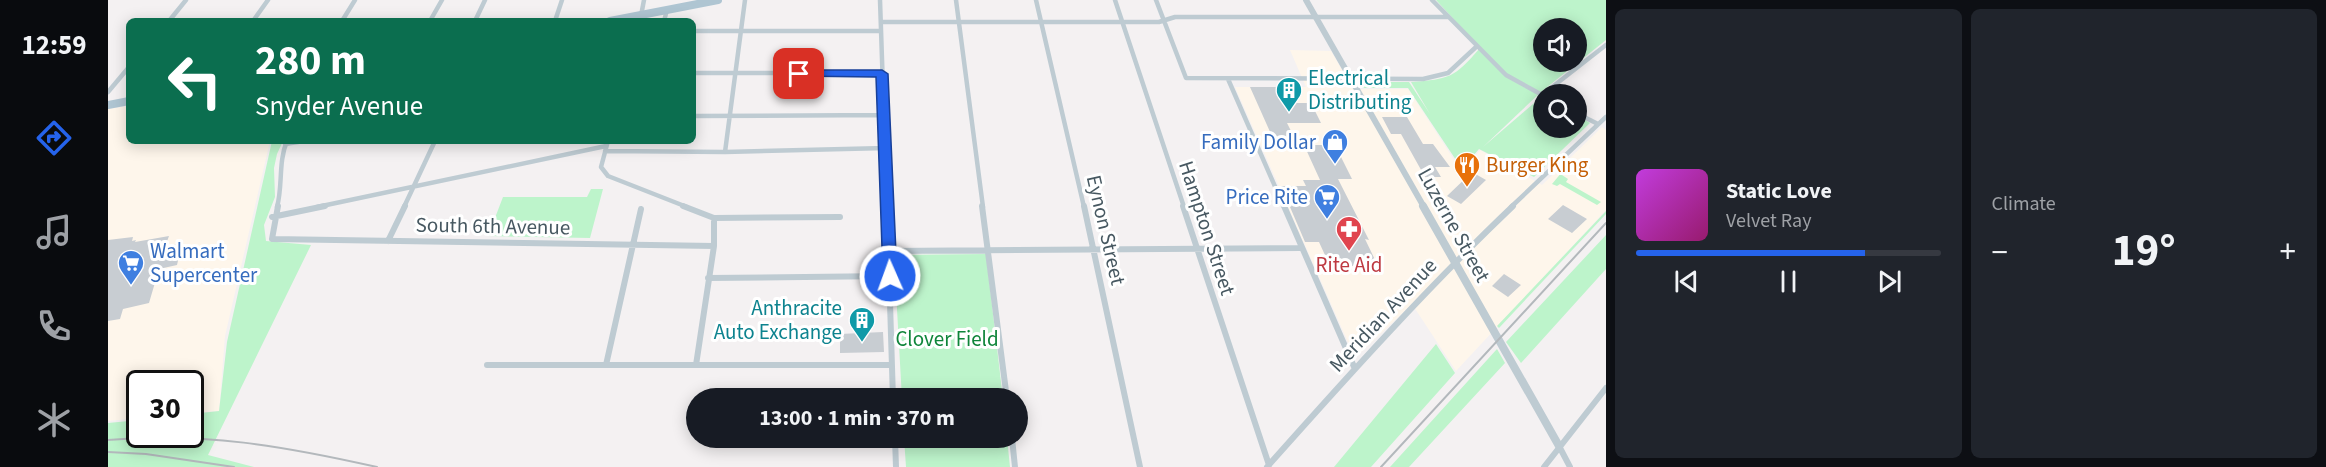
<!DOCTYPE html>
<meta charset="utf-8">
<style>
:root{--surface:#171b24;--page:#20242c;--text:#f1f3f6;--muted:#9ea1a6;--line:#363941;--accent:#2563eb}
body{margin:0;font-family:"Source Sans 3",sans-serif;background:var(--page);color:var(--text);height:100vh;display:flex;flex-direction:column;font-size:22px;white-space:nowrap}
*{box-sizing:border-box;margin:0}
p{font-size:20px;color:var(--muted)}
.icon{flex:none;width:33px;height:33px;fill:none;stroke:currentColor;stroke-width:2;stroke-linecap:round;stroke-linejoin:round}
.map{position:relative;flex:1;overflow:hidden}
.details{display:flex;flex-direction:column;gap:9px;padding:9px;background:#0d0f14;width:720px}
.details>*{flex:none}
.top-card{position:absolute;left:18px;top:18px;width:570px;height:126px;border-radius:9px;box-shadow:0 3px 15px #0003;background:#0b6e4f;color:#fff;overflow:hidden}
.buttons{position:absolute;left:1425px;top:18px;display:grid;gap:12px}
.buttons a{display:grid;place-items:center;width:54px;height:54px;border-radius:50%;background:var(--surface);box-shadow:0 3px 15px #0003;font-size:30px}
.speed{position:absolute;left:18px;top:370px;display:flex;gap:12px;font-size:30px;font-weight:700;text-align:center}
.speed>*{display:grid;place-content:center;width:78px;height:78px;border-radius:50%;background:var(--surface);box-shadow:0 3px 15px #0003;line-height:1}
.speed .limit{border:3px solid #111;border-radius:9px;background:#fff;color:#111}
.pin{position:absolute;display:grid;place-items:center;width:51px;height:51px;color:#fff;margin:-26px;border-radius:12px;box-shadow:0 3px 9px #0006}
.me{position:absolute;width:66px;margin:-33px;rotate:358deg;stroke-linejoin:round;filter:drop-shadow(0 0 4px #0008)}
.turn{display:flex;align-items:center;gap:21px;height:126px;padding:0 30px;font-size:27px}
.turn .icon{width:78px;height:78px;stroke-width:2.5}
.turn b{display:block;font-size:42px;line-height:51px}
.big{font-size:45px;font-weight:700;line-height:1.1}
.details .widget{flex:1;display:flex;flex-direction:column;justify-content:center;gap:9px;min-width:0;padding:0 21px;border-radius:9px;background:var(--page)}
.song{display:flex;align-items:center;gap:18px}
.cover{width:72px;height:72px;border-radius:9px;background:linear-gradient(135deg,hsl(290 70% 55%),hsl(320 70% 35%))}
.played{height:6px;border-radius:3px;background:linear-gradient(90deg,var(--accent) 75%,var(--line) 75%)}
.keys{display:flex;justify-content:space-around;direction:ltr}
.heat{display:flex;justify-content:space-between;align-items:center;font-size:33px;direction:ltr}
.details .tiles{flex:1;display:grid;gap:9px;grid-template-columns:repeat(2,1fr)}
.trip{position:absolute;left:578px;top:388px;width:342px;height:60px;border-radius:30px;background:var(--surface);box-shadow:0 3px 15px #0003;font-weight:700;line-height:60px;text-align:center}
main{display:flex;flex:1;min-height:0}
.tabs{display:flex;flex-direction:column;width:108px;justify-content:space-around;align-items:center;background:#090b0e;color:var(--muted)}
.tabs .icon{width:42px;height:42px}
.tabs .selected{color:var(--accent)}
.tabs b{font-size:27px;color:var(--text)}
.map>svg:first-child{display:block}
</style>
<main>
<nav class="tabs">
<b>12:59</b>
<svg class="icon selected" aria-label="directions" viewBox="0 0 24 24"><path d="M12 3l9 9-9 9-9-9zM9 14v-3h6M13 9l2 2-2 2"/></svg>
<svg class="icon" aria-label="music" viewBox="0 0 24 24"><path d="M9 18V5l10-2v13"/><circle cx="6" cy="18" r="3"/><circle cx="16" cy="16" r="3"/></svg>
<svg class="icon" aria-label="phone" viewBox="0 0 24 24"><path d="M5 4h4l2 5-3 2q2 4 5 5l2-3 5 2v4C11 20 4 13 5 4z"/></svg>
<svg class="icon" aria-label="climate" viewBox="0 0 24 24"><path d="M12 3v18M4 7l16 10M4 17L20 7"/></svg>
</nav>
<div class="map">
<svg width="1498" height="467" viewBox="0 0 1498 467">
<rect width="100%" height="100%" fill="#f4f1f2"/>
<path fill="#fef6eb" d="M1182,50l41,1 22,38h55l54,83 18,-22 62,35 60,-58 4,3v80l-150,161 -44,-67 -57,54 -120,-271h71z
M21,106v35h141l-45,195 -6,75 -28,2 -1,-29h-50l-1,34 -31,3v-312z"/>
<path fill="#bdf4cb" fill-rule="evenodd" d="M1328,0h170v40l-65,52 -58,55 58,-50 2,2 1,29h32l1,-13 13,8 -56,54 -55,-28 -17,20 -54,-81h-46l-3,-6h50l21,32 -19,-32c39,-3 43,-4 69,-34zM1436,28h32v34h-32z
M164,141h11l-6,13 -3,14 1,29 -11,28 2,16 45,4 -103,210 46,12h-146v-44l31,-3 1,15h50l1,-21 28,-3 8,-69z
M1459,166l8,2 -4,-1 -9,8 6,4 -2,3 35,20 -4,3 -37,-21 -3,2 -5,-2z
M483,189h12l-13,49 -102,-2 15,-39h84z
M1498,211v3l-107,114 -2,-2z
M1498,235v34l-85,94 -15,-21z
M878,254l17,145h-101l-8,-144z
M1328,344l19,29 -84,94h-37z
M1389,349l8,14 -96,104h-19z
M796,438h103l3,29h-104z"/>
<path fill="#c8cdd2" d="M1142,87h29l8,16h24l10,20h-34l10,20h-22z
M1274,117h25l16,27h10l17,23h-15l6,10h-16l-24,-43h-10z
M1196,145h31l17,34h-14l31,61 -4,-1 13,27h-48l-11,-24h-14l-24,-56h25l-3,-6h17z
M1364,172l14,8 -25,24 -14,-8z
M1455,205l24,14 -15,14 -24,-14z
M61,236l-4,11 17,-4 -5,22 -18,4 -10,34 -26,6 -3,10 -12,2v-81l25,-3 -1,4 4,-1 -1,2z
M1396,274l17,11 -13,12 -16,-11z
M775,332l1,20 -44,1v-19z"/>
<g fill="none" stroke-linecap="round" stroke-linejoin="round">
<path stroke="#becbd2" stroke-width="4.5" d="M772,0l7,207
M848,0l27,207
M928,0l48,207
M1007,0l69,207
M1048,0l30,78 237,1 25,-6 28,-26
M1324,0l74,75 38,21
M61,21l17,-21
M145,21l15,-21
M234,21l13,-21
M322,21l12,-21
M367,21l10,-21
M447,21l7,-21
M532,21l4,-21
M556,21l3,-11
M773,22h278l16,-5h273
M585,31h188
M585,73h189
M1120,79l56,128
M0,92l21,-25
M1434,95l64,-50
M1468,113l22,11
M585,116l191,-1
M500,141l-7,26 7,9 79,31
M177,144l19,-3
M497,151l120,1 161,-4
M617,152l20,-152
M169,207c6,-21 1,-45 10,-66
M209,207l289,-61
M296,207l31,-66
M1403,207l95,-90"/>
<path stroke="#becbd2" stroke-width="6" d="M170,206l-6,33 442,7
M575,206l31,12 126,-1
M779,206l6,193
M874,206l25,193
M976,206l56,261
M1075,206l86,259
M1176,206l71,163
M164,217l53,-11
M280,241l17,-35
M781,251l411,-3
M600,278l182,-2
M379,365h405
M498,365l35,-156
M588,365l18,-119v-28
M787,438l1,29
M904,438l3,29
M1451,446l11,21
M1159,467c80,-90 159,-178 246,-261
M1436,467l62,-79"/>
<path stroke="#becbd2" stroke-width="6" d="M1198,0l118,207"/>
<path stroke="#becbd2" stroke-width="8" d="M1315,206l136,240"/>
<path stroke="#afc5d2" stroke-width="8" d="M502,21l108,-21
M0,105l21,-4"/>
<path stroke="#b3b8bc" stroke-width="2" d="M0,440c96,-8 176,6 269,27
M0,452l38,2 88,13
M1273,467l225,-244"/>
</g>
<path fill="#2563eb" stroke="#184099" stroke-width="1.5" d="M691,70h83l6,4 9,202 -2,4h-10l-2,-4 -7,-199 -81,-1v-5z"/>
<defs>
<g id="building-pin" transform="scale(1.35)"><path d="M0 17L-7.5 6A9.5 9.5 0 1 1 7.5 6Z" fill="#0f9aa8" stroke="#fff"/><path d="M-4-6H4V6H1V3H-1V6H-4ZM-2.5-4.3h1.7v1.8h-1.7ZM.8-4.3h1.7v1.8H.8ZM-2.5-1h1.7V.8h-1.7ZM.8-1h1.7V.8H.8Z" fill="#fff"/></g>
<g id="shop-pin" transform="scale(1.35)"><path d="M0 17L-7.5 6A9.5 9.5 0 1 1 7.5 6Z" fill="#3f7fe0" stroke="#fff"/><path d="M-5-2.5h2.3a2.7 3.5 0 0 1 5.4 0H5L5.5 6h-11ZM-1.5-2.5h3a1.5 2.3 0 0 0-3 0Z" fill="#fff"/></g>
<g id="restaurant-pin" transform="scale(1.35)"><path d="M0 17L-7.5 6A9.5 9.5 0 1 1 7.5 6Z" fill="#e8710a" stroke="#fff"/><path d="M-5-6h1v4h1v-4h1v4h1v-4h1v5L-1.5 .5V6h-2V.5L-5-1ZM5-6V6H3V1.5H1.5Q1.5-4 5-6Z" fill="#fff"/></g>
<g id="supermarket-pin" transform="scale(1.35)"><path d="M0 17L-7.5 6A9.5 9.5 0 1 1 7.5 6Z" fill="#3f7fe0" stroke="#fff"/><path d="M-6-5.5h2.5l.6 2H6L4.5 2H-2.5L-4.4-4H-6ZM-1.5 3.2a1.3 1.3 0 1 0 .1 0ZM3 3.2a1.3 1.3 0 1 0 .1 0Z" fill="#fff"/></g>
<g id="pharmacy-pin" transform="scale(1.35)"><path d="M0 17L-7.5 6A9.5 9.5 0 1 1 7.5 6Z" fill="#e0444e" stroke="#fff"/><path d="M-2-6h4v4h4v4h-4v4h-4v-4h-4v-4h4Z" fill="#fff"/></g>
</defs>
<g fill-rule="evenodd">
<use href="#building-pin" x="1181" y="90"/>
<use href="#shop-pin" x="1227" y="142"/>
<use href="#restaurant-pin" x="1359" y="165"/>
<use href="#supermarket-pin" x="1219" y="197"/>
<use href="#pharmacy-pin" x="1241" y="229"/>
<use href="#supermarket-pin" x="23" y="263"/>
<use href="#building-pin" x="754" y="320"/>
</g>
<g text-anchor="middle" stroke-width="6" stroke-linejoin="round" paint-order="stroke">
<g font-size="21" fill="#0d838f" stroke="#fff" text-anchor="start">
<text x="1200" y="85">Electrical<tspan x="1200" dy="24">Distributing</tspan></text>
<text x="734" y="315" text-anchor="end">Anthracite<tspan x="734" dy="24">Auto Exchange</tspan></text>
</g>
<g font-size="21" fill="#366cbe" stroke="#fff" text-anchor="end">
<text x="1208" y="149">Family Dollar</text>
<text x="1200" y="204">Price Rite</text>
<text x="42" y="258" text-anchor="start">Walmart<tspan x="42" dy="24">Supercenter</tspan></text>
</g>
<g font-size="21" fill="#c56008" stroke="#fff" text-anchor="start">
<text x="1378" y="172">Burger King</text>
</g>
<g font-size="21" fill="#475861" stroke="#fff">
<text transform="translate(1346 225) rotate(61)" y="7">Luzerne Street</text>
<text transform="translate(385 226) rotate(1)" y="7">South 6th Avenue</text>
<text transform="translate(1099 228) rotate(72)" y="7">Hampton Street</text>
<text transform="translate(998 230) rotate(77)" y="7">Eynon Street</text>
<text transform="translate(1275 315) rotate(-47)" y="7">Meridian Avenue</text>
</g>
<g font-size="21" fill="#be3a42" stroke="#fff">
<text x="1241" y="272">Rite Aid</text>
</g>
<g font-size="21" fill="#0f853a" stroke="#fff">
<text x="839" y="346">Clover Field</text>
</g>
</g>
</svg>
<div class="buttons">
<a><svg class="icon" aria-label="sound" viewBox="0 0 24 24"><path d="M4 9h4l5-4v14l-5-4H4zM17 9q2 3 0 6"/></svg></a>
<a><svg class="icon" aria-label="search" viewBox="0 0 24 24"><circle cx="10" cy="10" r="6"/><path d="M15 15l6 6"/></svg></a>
</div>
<div class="speed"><div class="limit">30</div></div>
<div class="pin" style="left:691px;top:74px;background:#d93025"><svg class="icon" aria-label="arrive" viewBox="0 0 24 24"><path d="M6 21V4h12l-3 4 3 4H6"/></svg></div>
<svg class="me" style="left:782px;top:276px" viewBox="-20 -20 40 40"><circle r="17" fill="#2563eb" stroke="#fff" stroke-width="3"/><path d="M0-11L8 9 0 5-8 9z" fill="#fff"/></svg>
<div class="trip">13:00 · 1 min · 370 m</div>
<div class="top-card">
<div class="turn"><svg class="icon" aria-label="left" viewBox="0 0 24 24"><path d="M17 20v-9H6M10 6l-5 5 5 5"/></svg><div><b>280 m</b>Snyder Avenue</div></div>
</div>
</div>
<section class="details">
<div class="tiles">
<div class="widget">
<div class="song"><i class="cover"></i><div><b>Static Love</b><p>Velvet Ray</p></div></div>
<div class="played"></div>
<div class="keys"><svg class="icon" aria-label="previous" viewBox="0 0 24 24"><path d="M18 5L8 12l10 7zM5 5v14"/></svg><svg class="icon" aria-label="pause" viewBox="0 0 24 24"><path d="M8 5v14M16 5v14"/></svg><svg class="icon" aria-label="next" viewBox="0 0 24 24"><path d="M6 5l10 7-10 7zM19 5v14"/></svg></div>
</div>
<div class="widget"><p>Climate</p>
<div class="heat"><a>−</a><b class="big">19°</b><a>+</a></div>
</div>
</div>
</section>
</main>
